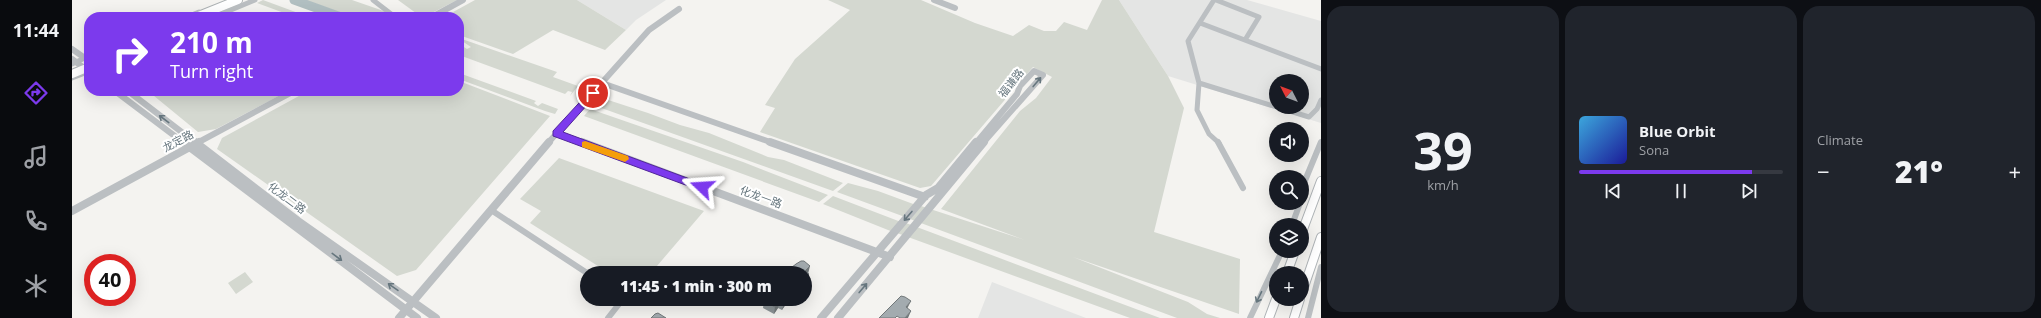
<!DOCTYPE html>
<meta charset="utf-8">
<style>
:root{--surface:#171b24;--page:#20242c;--text:#f1f3f6;--muted:#9ea1a6;--line:#363941;--accent:#7c3aed}
body{margin:0;font-family:"Open Sans","Noto Sans SC",sans-serif;background:var(--page);color:var(--text);height:100vh;display:flex;flex-direction:column;font-size:15px;white-space:nowrap}
*{box-sizing:border-box;margin:0}
p{font-size:13px;color:var(--muted)}
.icon{flex:none;width:22px;height:22px;fill:none;stroke:currentColor;stroke-width:2;stroke-linecap:round;stroke-linejoin:round}
.map{position:relative;flex:1;overflow:hidden}
.side{display:flex;flex-direction:column;gap:6px;padding:6px;background:#0d0f14;width:720px}
.side>*{flex:none}
.hud{position:absolute;left:12px;top:12px;width:380px;height:84px;border-radius:16px;box-shadow:0 4px 16px #0002;background:#7c3aed;color:#fff;overflow:hidden}
.needle{width:26px;rotate:312deg}
.buttons{position:absolute;left:1197px;top:74px;display:grid;gap:8px}
.buttons a{display:grid;place-items:center;width:40px;height:40px;border-radius:50%;background:var(--surface);box-shadow:0 4px 16px #0002;font-size:20px}
.speed{position:absolute;left:12px;top:254px;display:flex;gap:8px;font-size:20px;font-weight:700;text-align:center}
.speed>*{display:grid;place-content:center;width:52px;height:52px;border-radius:50%;background:var(--surface);box-shadow:0 4px 16px #0002;line-height:1}
.speed .limit{border:6px solid #d22;background:#fff;color:#111}
.pin{position:absolute;display:grid;place-items:center;width:34px;height:34px;color:#fff;margin:-17px;border:2px solid #fff;border-radius:50%;box-shadow:0 1px 4px #0007}
.me{position:absolute;width:44px;margin:-22px;rotate:290deg;stroke-linejoin:round;filter:drop-shadow(0 0 3px #0008)}
.turn{display:flex;align-items:center;gap:14px;height:84px;padding:0 20px;font-size:18px}
.turn .icon{width:52px;height:52px;stroke-width:2.5}
.turn b{display:block;font-size:28px;line-height:34px}
.big{font-size:30px;font-weight:800;line-height:1.1}
.side .widget{flex:1;display:flex;flex-direction:column;justify-content:center;gap:6px;min-width:0;padding:0 14px;border-radius:16px;background:var(--page)}
.side .dial{align-items:center;gap:0}
.dial b{font-size:52px;line-height:1}
.song{display:flex;align-items:center;gap:12px}
.cover{width:48px;height:48px;border-radius:6px;background:linear-gradient(135deg,hsl(200 70% 55%),hsl(240 70% 35%))}
.played{height:4px;border-radius:2px;background:linear-gradient(90deg,var(--accent) 85%,var(--line) 85%)}
.keys{display:flex;justify-content:space-around;direction:ltr}
.heat{display:flex;justify-content:space-between;align-items:center;font-size:22px;direction:ltr}
.side .tiles{flex:1;display:grid;gap:6px;grid-template-columns:repeat(3,1fr)}
.trip{position:absolute;left:508px;top:266px;width:232px;height:40px;border-radius:20px;background:var(--surface);box-shadow:0 4px 16px #0002;font-weight:800;line-height:40px;text-align:center}
main{display:flex;flex:1;min-height:0}
.menu{display:flex;flex-direction:column;width:72px;justify-content:space-around;align-items:center;background:#090b0e;color:var(--muted)}
.menu .icon{width:28px;height:28px}
.menu .on{color:var(--accent)}
.menu b{font-size:18px;color:var(--text)}
.map>svg:first-child{display:block}
</style>
<main>
<nav class="menu">
<b>11:44</b>
<svg class="icon on" aria-label="directions" viewBox="0 0 24 24"><path d="M12 3l9 9-9 9-9-9zM9 14v-3h6M13 9l2 2-2 2"/></svg>
<svg class="icon" aria-label="music" viewBox="0 0 24 24"><path d="M9 18V5l10-2v13"/><circle cx="6" cy="18" r="3"/><circle cx="16" cy="16" r="3"/></svg>
<svg class="icon" aria-label="phone" viewBox="0 0 24 24"><path d="M5 4h4l2 5-3 2q2 4 5 5l2-3 5 2v4C11 20 4 13 5 4z"/></svg>
<svg class="icon" aria-label="climate" viewBox="0 0 24 24"><path d="M12 3v18M4 7l16 10M4 17L20 7"/></svg>
</nav>
<div class="map">
<svg width="1249" height="318" viewBox="0 0 1249 318">
<rect width="100%" height="100%" fill="#f4f3f0"/>
<path fill="#e4e5e4" fill-rule="evenodd" d="M505,0h89l-30,20 -10,10z
M1047,0h128l74,21v102l-153,-47zM1204,81h26v26h-26z
M920,282l94,36h-108z"/>
<path fill="#d4d8d0" d="M191,0l46,17h-14l-38,-14z
M233,0h47l49,17h-48z
M326,0h59l-27,14 -10,2z
M403,0h102l49,30 -21,20 -52,-20 -40,24 -54,-19v-18h-15z
M756,0h93l54,23 38,13 16,-11 15,6h12l8,-9 23,8 15,-30h17l49,76 16,32 -30,124 86,27 -1,55 -166,-57 115,45 19,12 13,4h-43l-267,-99 11,-13 104,34 -84,-31 79,-98 16,-13 16,-21 -19,-10 -102,119 -11,2 -160,-56 15,-24 -10,-3 30,-46 55,-49z
M387,38l98,34 -4,5 25,9 -8,10 2,-4 -4,-1 -3,3 -106,-39v-11l8,5 4,-2 -9,-6 -3,1z
M387,73l77,28 -2,2 4,3 4,-3 16,6 -3,5 -10,-3 -86,-32z
M387,81l91,35 -134,154 -19,6 -180,-127 5,-11 86,-47h151z
M76,91h140l-72,38 -18,3z
M527,97l49,16 32,12 29,8 59,24 16,3 59,23 -10,8 -240,-86z
M518,109l153,53 85,33 -9,7 -235,-86z
M487,158l145,53 -53,62h-42l-79,-50 11,-12 -21,-12z
M776,183l30,8 38,14 -11,12 -68,-25z
M761,196l68,26 -8,10 -70,-28z
M834,223l254,95h-30l-233,-85z
M173,272l8,10 -17,12 -8,-11z"/>
<g fill="none" stroke-linecap="round" stroke-linejoin="round">
<path stroke="#b1bfc1" stroke-width="9" d="M222,0l47,17"/>
<g stroke="#aeb3b6" stroke-width="10">
<path id="secondary" d="M1230,232l19,-51
M1215,273l8,-22
M1230,293l19,-56
M1197,318l7,-19
M1222,318l6,-19"/>
</g>
<g stroke="#adb2b4" stroke-width="10">
<path id="primary" d="M124,17l42,-17
M0,74l17,-7"/>
</g>
<path stroke="#bbbfc2" stroke-width="5" d="M301,0l22,17
M1142,0l-26,41 11,42 -2,27 12,24 10,9
M1144,0l43,17 -14,23
M115,17l12,-5
M142,17l41,-17
M1128,23l121,46
M0,64l17,-8
M0,78l13,-5
M1127,83l110,34 8,-8 4,-9"/>
<path stroke="#bbbfc2" stroke-width="6" d="M1146,142l25,46
M1230,195l2,-12 17,-41
M419,210l96,63
M1220,225l8,-22
M536,318l15,-19
M1178,318l32,-67
M1236,318l13,-51"/>
<path stroke="#bbbfc2" stroke-width="6" d="M862,0l21,8
M360,17l31,-17
M0,49l17,12
M0,59l17,13
M530,83l171,60
M43,91l69,52
M56,91l68,52
M485,133l27,10
M125,143l97,-52
M476,143l101,-113 30,-21
M904,143l41,-49 3,-8 14,-15 9,4 -60,68"/>
<path stroke="#bbbfc2" stroke-width="8" d="M111,142l234,176
M123,142l103,79 138,97
M510,142l308,115
M698,142l155,55
M0,211l127,-69
M327,318l150,-176
M749,318l105,-123 12,-7 38,-46
M766,318l146,-176"/>
<use href="#secondary" stroke="#fff" stroke-width="8"/>
<use href="#primary" stroke="#fff" stroke-width="8"/>
</g>
<path fill="#8c9396" d="M717,300l-7,10 -4,-2 -4,6 -11,-6 1,-7z"/>
<path fill="#72787a" d="M738,266l-2,8 -3,-3z
M737,274l-2,8 -2,2v-6z
M714,299h3l-7,11 2,-7z
M708,301l-2,7 -4,6 1,-7z
M839,301l-4,8 -1,-2z
M839,311l-3,7h-3z"/>
<path fill="#a3abaf" stroke="#72787a" d="M729,261h3l6,5 -5,5 4,3 -4,4v-5h-18l1,-1 -1,-1 9,-7z
M829,296l4,1 6,4 -5,6 5,4 -6,7h-5l-3,-2 -2,2h-16z
M694,299h20l-2,4 -4,-2 -5,6 -11,-6z
M586,313l8,5h-15l4,-4z"/>
<defs><path id="oneway-shaft" d="M-6 0H5M1.5-3L5.5 0L1.5 3" fill="none" stroke-width="1.6" stroke-linecap="round" stroke-linejoin="round"/></defs>
<g stroke="#66767e">
<use href="#oneway-shaft" transform="translate(965 82) rotate(-50)"/>
<use href="#oneway-shaft" transform="translate(92 119) rotate(-143)"/>
<use href="#oneway-shaft" transform="translate(836 216) rotate(131)"/>
<use href="#oneway-shaft" transform="translate(265 257) rotate(37)"/>
<use href="#oneway-shaft" transform="translate(321 287) rotate(-145)"/>
<use href="#oneway-shaft" transform="translate(791 288) rotate(-50)"/>
<use href="#oneway-shaft" transform="translate(1187 297) rotate(116)"/>
</g>
<path fill="#7c3aed" stroke="#51269a" d="M521,90l3,1v4l-33,37 143,53v5h-7l-146,-54v-5l37,-40z"/>
<path fill="#f59e0b" d="M513,141l43,15 1,3 -4,3 -43,-15v-5z"/>
<g text-anchor="middle" stroke-width="4" stroke-linejoin="round" paint-order="stroke">
<g font-size="11" fill="#66767e" stroke="#fff">
<text transform="translate(939 83) rotate(-52)" y="4">福谦路</text>
<text transform="translate(106 141) rotate(-28)" y="4">龙定路</text>
<text transform="translate(689 197) rotate(20)" y="4">化龙一路</text>
<text transform="translate(215 198) rotate(37)" y="4">化龙二路</text>
</g>
</g>
</svg>
<div class="buttons">
<a><svg class="needle" viewBox="-14 -14 28 28"><path d="M0-13l5 13h-10z" fill="#e53935"/><path d="M0 13l5-13h-10z" fill="#9ea1a6"/></svg></a>
<a><svg class="icon" aria-label="sound" viewBox="0 0 24 24"><path d="M4 9h4l5-4v14l-5-4H4zM17 9q2 3 0 6"/></svg></a>
<a><svg class="icon" aria-label="search" viewBox="0 0 24 24"><circle cx="10" cy="10" r="6"/><path d="M15 15l6 6"/></svg></a>
<a><svg class="icon" aria-label="layers" viewBox="0 0 24 24"><path d="M12 4l9 5-9 5-9-5zM3 14l9 5 9-5"/></svg></a>
<a>+</a>
</div>
<div class="speed"><div class="limit">40</div></div>
<div class="pin" style="left:521px;top:93px;background:#d93025"><svg class="icon" aria-label="arrive" viewBox="0 0 24 24"><path d="M6 21V4h12l-3 4 3 4H6"/></svg></div>
<svg class="me" style="left:630px;top:187px" viewBox="-20 -20 40 40"><path d="M0-17L14 15 0 8-14 15z" fill="#7c3aed" stroke="#fff" stroke-width="4"/></svg>
<div class="trip">11:45 · 1 min · 300 m</div>
<div class="hud">
<div class="turn"><svg class="icon" aria-label="right" viewBox="0 0 24 24"><path d="M7 20v-9h11M14 6l5 5-5 5"/></svg><div><b>210 m</b>Turn right</div></div>
</div>
</div>
<section class="side">
<div class="tiles">
<div class="widget dial"><b>39</b><p>km/h</p></div>
<div class="widget">
<div class="song"><i class="cover"></i><div><b>Blue Orbit</b><p>Sona</p></div></div>
<div class="played"></div>
<div class="keys"><svg class="icon" aria-label="previous" viewBox="0 0 24 24"><path d="M18 5L8 12l10 7zM5 5v14"/></svg><svg class="icon" aria-label="pause" viewBox="0 0 24 24"><path d="M8 5v14M16 5v14"/></svg><svg class="icon" aria-label="next" viewBox="0 0 24 24"><path d="M6 5l10 7-10 7zM19 5v14"/></svg></div>
</div>
<div class="widget"><p>Climate</p>
<div class="heat"><a>−</a><b class="big">21°</b><a>+</a></div>
</div>
</div>
</section>
</main>
